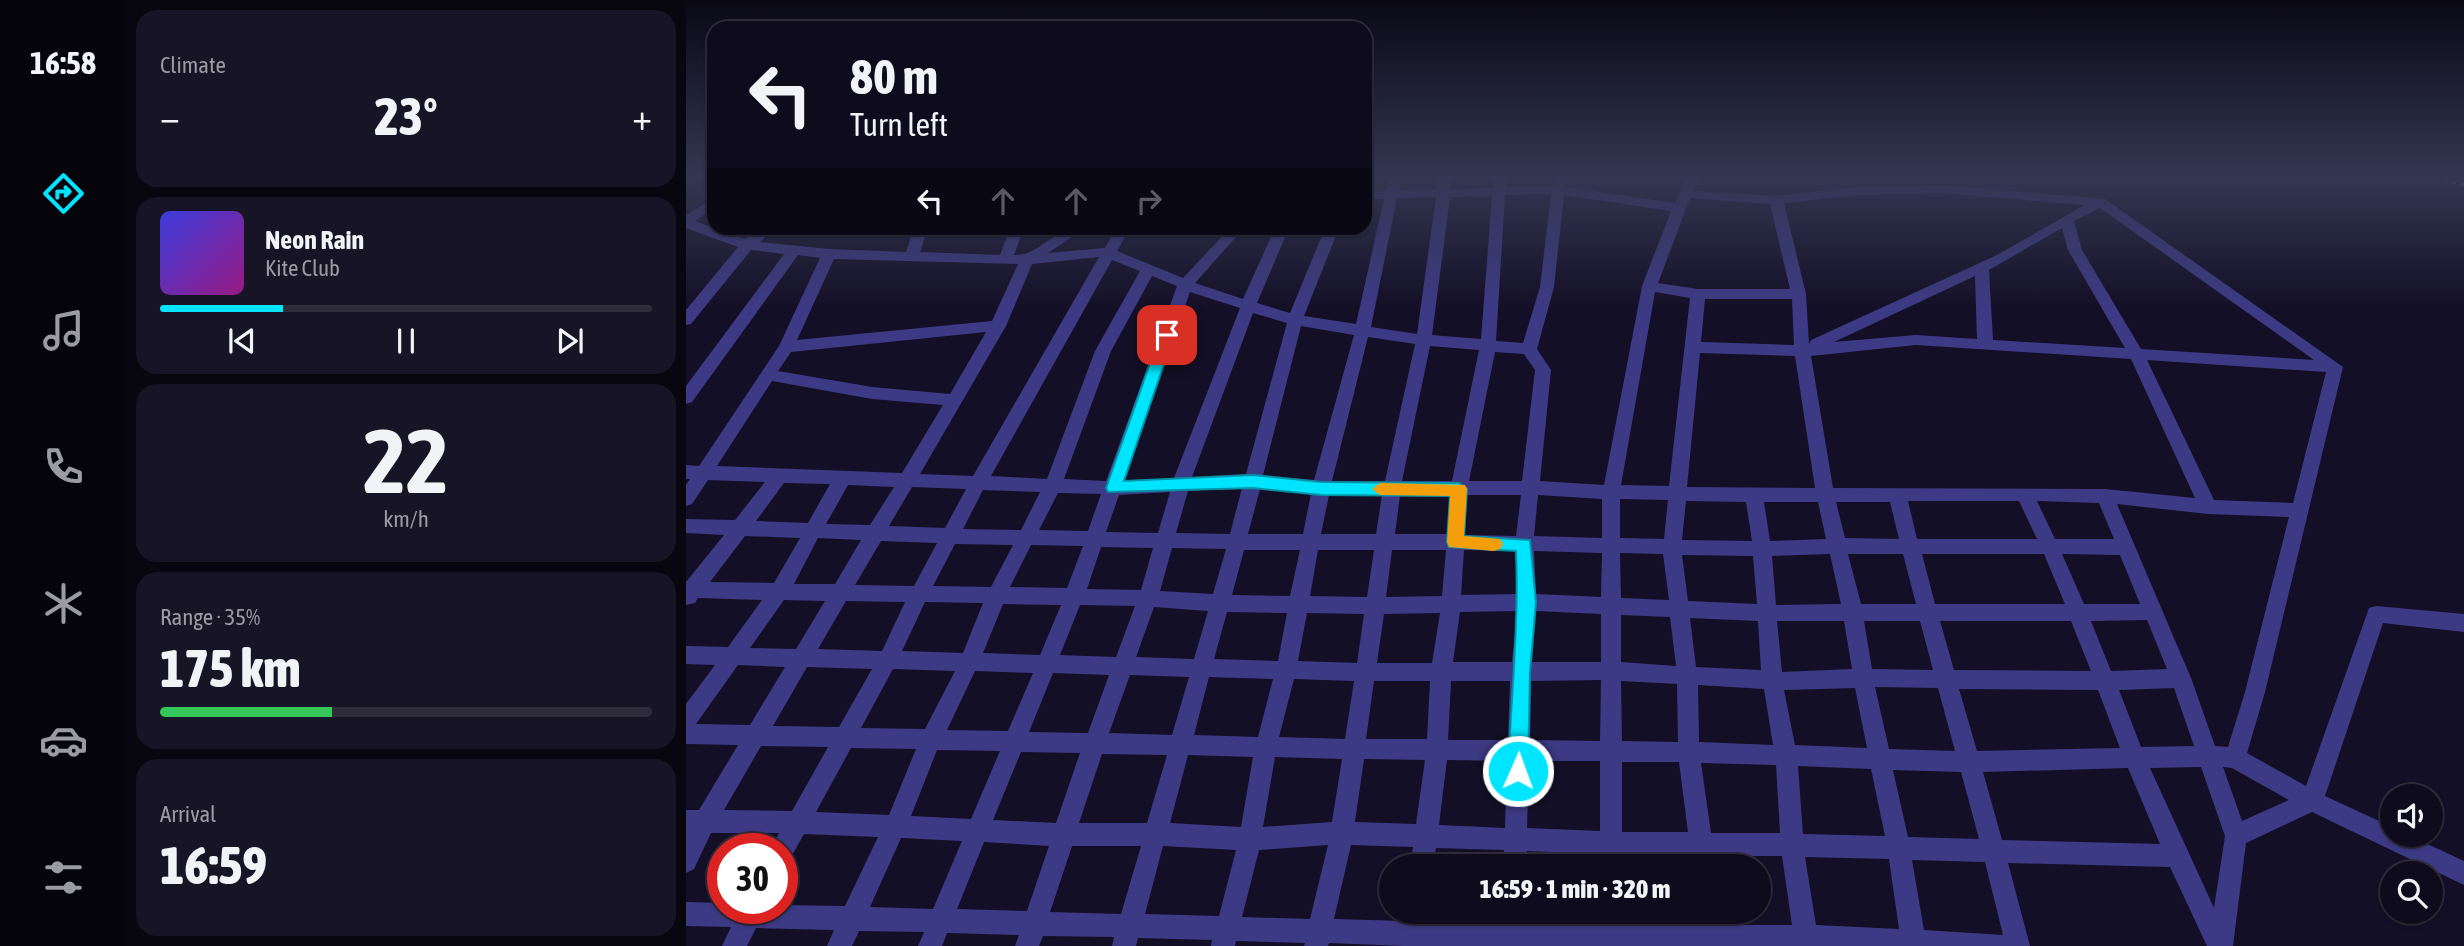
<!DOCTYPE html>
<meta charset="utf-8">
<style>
:root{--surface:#0e0b1c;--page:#171425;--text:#f1f3f6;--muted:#9b9ba3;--line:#2e2b3b;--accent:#00e5ff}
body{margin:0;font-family:"Asap Condensed",sans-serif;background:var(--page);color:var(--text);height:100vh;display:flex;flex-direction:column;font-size:26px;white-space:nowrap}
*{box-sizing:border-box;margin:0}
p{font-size:23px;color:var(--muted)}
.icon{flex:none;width:38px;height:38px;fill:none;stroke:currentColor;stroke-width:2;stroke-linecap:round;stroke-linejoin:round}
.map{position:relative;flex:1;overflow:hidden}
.drawer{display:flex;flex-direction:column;gap:10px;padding:10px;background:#08060f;width:560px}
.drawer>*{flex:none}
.banner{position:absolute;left:21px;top:21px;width:665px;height:214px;border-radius:21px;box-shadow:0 2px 5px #0004,0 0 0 2px var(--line);background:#0e0b1c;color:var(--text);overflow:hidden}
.controls{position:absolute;left:1694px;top:784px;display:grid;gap:14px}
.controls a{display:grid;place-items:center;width:63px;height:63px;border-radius:50%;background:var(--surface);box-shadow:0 2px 5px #0004,0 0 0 2px var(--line);font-size:35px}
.speed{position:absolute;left:21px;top:833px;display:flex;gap:14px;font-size:35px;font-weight:700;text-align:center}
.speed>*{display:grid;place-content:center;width:91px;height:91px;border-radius:50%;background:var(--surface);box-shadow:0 2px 5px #0004,0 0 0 2px var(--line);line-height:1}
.speed .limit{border:10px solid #d22;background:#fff;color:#111}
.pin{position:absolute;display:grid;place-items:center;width:60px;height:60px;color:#fff;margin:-30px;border-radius:14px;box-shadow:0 4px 10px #0006}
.me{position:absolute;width:77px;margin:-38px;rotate:2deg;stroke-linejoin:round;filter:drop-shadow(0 0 5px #0008)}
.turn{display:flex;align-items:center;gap:24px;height:147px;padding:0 28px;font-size:32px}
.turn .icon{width:91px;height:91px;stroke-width:2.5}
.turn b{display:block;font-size:49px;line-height:60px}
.lanes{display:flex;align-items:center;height:66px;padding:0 28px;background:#0003;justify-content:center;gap:35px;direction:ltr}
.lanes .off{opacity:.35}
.big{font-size:52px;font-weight:800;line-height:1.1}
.drawer .card{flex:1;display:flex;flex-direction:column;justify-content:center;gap:10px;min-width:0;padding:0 24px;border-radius:21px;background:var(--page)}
.drawer .dial{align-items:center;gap:0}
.dial b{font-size:91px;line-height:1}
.song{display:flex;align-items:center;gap:21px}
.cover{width:84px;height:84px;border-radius:10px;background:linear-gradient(135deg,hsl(240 70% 55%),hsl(310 70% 35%))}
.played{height:7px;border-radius:4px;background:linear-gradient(90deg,var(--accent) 25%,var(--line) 25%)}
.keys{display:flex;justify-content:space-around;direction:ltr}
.heat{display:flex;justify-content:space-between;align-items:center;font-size:38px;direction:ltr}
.charge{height:10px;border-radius:5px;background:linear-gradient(90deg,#34c759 35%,var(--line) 0)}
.trip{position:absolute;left:693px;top:854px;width:392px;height:70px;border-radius:35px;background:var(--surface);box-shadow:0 2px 5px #0004,0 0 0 2px var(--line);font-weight:800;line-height:70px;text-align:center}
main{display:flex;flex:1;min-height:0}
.dock{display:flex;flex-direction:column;width:126px;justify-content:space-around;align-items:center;background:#06040b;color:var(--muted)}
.dock .icon{width:49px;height:49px}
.dock .current{color:var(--accent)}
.dock b{font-size:32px;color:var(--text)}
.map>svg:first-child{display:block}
</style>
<main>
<nav class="dock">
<b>16:58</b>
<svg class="icon current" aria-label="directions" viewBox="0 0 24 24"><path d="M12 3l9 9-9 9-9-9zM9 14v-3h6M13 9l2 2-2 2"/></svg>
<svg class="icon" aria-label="music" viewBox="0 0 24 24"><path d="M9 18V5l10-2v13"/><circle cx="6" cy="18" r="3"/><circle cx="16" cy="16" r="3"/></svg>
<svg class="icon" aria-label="phone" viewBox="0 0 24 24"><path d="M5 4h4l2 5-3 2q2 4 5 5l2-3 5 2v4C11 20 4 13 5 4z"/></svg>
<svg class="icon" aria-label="climate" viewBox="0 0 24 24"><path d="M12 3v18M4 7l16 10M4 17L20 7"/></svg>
<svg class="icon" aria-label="car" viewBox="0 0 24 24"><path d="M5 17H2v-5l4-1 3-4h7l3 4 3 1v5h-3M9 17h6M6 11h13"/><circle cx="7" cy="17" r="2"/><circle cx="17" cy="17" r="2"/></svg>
<svg class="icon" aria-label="filters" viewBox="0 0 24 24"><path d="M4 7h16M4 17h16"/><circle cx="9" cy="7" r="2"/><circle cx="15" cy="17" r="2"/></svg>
</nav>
<section class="drawer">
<div class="card"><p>Climate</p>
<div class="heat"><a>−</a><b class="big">23°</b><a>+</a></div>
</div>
<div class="card">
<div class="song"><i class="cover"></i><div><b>Neon Rain</b><p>Kite Club</p></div></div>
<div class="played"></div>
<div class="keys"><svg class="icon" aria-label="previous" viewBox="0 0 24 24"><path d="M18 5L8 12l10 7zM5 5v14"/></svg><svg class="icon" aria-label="pause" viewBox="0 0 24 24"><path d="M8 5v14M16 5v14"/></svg><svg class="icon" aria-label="next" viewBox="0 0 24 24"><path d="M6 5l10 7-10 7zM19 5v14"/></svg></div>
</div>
<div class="card dial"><b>22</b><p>km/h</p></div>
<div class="card"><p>Range · 35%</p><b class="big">175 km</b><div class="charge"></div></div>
<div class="card"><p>Arrival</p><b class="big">16:59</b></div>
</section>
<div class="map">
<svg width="1778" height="946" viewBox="0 0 1778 946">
<rect width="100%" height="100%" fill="#130f26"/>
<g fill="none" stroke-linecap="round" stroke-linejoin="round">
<path stroke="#2fb8b0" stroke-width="3.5" stroke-dasharray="3.5 4.5" stroke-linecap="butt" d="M1751,178l27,7"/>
<path fill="#3d3a85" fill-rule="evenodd" d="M702,178h14l-3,12 38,-1 1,-11h14l-2,11 43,-1v-10h14l-1,9 47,-1 2,-8h14l-3,9 109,16 12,-25h14l-7,13 82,5 81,-9 86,-2 162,14 238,168 -78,325 -18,61 59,33 63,-178 7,-2 88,8v18l-81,-9 -58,173 67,31v8h16l56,26v24l-152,-73 -66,31 -13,103h-26l-37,-79 -162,-4 22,83h-626l-75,-3 -1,3h-24l1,-3 -69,-2 -1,5h-24l1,-6 -74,-2 -2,8h-24l2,-9 -71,-1 -4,10h-24l4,-11 -72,-2 -5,13h-24l6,-14 -65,-1 -7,15h-25l7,-16 -78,-2 -9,18h-25l9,-19 -45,-1v-24l37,1v5h59v-3l63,1 33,-69 -74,-3 -14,25 -8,3v-13h-11l8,-16h-68l-17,36 -8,4v-63h13l39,-65 -52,-1v-40l29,-39 -29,-1v-18l42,1 34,-47 -64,-2 -3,5 -9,2v-23l38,-47 -38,-2v-14l49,1 30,-38 -57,-2 -16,24 -6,2v-21l4,-6h-4v-14l13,1 80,-120 41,-88 -22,-3 -106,147 -6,2v-18l98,-132 -33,-4 -60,74 -5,1v-15l52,-63 -52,-19v-13l28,-17v10l-19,13 50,18 15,-11h15l-15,14 69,7 77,3 8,-24h14l-8,24 80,3 10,-27h14l-10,27c27,1 41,-30 71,-27l-37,25 57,-5 11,-20h14l-13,23 66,27 47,-50h14l-49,55 48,16 32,-71h14l-32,75 33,10 35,-85h14l-35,88 52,8 28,-125h-19v-8l21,-1zM1257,193l142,12 -88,50 -186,85 -2,4 -3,-50 -22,-91 73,-8zM865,194l-11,93 -17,56 -27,-2 9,-146zM878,195l107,16 -29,75 -38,199 -64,-4 11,-111 -14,-21 17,-62zM806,196l-11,143 -49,-4 18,-138zM750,197l-19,137 -46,-7 26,-129zM1004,198l80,6 20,85h-92l-40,-6zM1414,208l214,152 -173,-11 -59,-99 -8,-29zM1376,228l6,22 57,98 -132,-8 -4,-70zM413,257l-126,219 -53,-2 86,-148 26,-62zM148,259l184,5 -26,57 -195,19zM426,260l28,11 -45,80 -48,128 -56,-3zM466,276l25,10 -71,195 -42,-2 47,-128zM1289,276l2,63 -61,-4 -82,7zM504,292l50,16 -66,170 -50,3zM969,292l35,6 -21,188 -48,-1zM1019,299h87l2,46 -93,-3zM567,313l34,10 -41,151 -54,3zM615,326l53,9 -40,145 -51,-5zM300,332l-36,62 -78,-7 -94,-16 13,-19zM682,337l47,7 -30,137h-53zM1230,345l215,14 64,139 -90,-9 -272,-1 -22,-132zM744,346l49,4 -27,131h-50zM809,352l29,2 11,16 -13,111h-53zM1014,353l95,3 20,132 -128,-1zM1461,360l179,12 -33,131 -79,-3zM86,381l100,18 71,6 -41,68 -185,-7zM98,483l46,1 -22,39 -52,-2zM162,485l46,2 -24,38 -44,-1zM226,487l54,2 -21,39 -56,-2zM556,488l-12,46 -54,-1 12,-42zM574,489l51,5 -8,40h-55zM297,490l57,2 -19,38 -58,-1zM484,492l-12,41 -52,-1 13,-37zM372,493l43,1 -13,37 -49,-1zM643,495h53l-6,39h-55zM714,495h50l-3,39h-52zM781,495h54l-5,41 -51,-1zM852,495l64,4v39l-68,-2zM934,499l48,1 -4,39 -44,-1zM1000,501l60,1 6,39 -70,-1zM1222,501h111l18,38h-120zM1351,501l62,2 15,36h-59zM1078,502h54l8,37 -56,2zM1150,502h54l9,37 -54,-1zM1431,504l91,10 81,3 -44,175 -17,55 -13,-1 -24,-68zM59,536l55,2 -26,45 -64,-1zM132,538l43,2 -26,44h-41zM195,541l56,2 -23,43 -59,-1zM269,544l58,1 -22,42 -58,-1zM345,545l52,1 -16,42 -57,-1zM415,547l52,1 -12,42 -54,-1zM486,548l54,1 -13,45 -53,-3zM558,550h56l-10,46 -58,-1zM632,550h56l-7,47 -57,-1zM706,550h54l-4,46 -56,1zM778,550l51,1 2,43 -56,1zM848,551l68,2 -1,44 -65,-3zM934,553l43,1 6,46 -48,-2zM1144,554l11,50 -65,1 -4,-49zM1162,554h55l13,50h-55zM1236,554h122l21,50h-130zM1376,554l58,1 20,49h-56zM996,555l71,1 4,48 -69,-3zM98,600l41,1 -29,48 -46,-1zM160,601l59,1 -23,49 -64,-2zM239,602l58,1 -20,50 -61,-2zM317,604l58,1 -21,50 -57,-2zM394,605l55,1 -19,51 -56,-2zM468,607l54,4 -14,48 -58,-2zM831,611l-5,51h-59l7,-50zM850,611l65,3v48h-69zM541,612l60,1 -9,48 -64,-2zM621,613l57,1 -7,49 -59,-2zM754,613l-8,50h-55l7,-49zM935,615l49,2 6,49 -55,-4zM1004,618l68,3 3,49 -65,-3zM1461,620l20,49 -56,2 -20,-50zM1091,621h67l8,48 -70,3zM1178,621h56l13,49 -61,-1zM1254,621h131l20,50 -137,-1zM52,665l47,2 -35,58 -54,-1zM121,667l65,2 -33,58 -66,-1zM207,669l62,2 -30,58 -64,-1zM289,671l58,2 -25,58 -61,-1zM367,673l56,2 -21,58 -59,-1zM444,675l59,2 -17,58 -63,-2zM523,677l64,2 -15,58 -64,-2zM608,679l60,2 -9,58 -66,-2zM915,680l-1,61 -70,-1 1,-59zM688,681h56l-3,58h-61zM765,681h59l-2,59h-60zM935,681l56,3 1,58 -56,-1zM1012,685l66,4 9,56 -74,-3zM1189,687l63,1 17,63 -66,-2zM1169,688l12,60 -72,-3 -11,-55zM1488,688l20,58 -53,1 -22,-57zM1273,689l139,1 22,58 -143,3zM75,746l67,1 -36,64 -68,-1zM165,748l65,1 -27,66 -73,-3zM251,750l63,1 -29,68 -60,-3zM335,752l59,1 -24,70 -63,-3zM416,754l65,1 -20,68h-68zM502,755l65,2 -12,70 -71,-4zM589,757l67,2 -10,63 -69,5zM678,759l61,1 -9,64 -61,-2zM761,760l60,1 -2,67 -66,-3zM843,761h71v70l-73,-3zM936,762h57l9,70h-66zM1015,763l75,2 4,68h-69zM1112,766l73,3 14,67 -82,-2zM1515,767l24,69 -11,72 -64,-140zM1537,767l9,1 57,32 -47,21zM1442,768l32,76 -158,-4 -19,-68zM1207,770l68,2 18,67 -71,-2zM215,838l61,3 -29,68 -63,-2zM298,842l65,4 -22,65 -70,-2zM642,845l-18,74 -68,-2 17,-67zM665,845l62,2 -2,19h22l3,-18 68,2v16h22l1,-15 72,3 1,12h22l1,-11h68l2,11h22l-1,-10h68l10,69h-72l-1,-13h-24l1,13 -74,-1v-12h-24v12h-74l1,-12h-24l-1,12 -70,-2 1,-10h-24l-1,9 -72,-2zM386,846h69l-20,68 -71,-2zM477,846l73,4 -17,66 -74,-2zM1119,857l84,2 10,70 -83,-4zM1226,860l73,2 18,73 -79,-5z"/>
</g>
<linearGradient id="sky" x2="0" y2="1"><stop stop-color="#0a0815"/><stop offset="0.57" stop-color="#333752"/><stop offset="1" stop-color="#333752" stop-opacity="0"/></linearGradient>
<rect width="1778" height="310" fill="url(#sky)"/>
<path fill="#00e5ff" stroke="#0095a6" stroke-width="2" d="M481,330l7,5 -50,146 129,-6 68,7 138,1 8,6 -3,47 66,4 6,62 -6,70 -2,99 -3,7 -7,3 -7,-3 -3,-7c3,-73 11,-146 8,-220l-67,-4 -2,-5 3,-46 -129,-1 -68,-7 -145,4 -2,-4 54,-153z"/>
<path fill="#f59e0b" d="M694,483l85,2 2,4 -3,47 36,3 3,5 -3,5 -6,2 -45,-4 -2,-5 3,-46 -70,-1 -8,-6z"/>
</svg>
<div class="controls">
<a><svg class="icon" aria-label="sound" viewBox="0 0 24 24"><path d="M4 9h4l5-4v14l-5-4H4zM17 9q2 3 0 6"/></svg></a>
<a><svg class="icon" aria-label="search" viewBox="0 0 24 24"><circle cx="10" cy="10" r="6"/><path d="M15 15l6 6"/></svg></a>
</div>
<div class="speed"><div class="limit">30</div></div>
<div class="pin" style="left:481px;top:335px;background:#d93025"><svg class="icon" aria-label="arrive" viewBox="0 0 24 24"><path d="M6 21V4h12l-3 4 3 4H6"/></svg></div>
<svg class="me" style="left:832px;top:771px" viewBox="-20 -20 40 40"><circle r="17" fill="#00e5ff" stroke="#fff" stroke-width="3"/><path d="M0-11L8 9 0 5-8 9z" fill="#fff"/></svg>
<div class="trip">16:59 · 1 min · 320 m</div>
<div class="banner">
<div class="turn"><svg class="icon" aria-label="left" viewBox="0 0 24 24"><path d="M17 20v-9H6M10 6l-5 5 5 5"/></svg><div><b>80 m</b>Turn left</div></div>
<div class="lanes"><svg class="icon" aria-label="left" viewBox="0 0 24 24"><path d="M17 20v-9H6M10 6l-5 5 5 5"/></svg><svg class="icon off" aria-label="ahead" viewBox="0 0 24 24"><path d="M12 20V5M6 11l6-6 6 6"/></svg><svg class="icon off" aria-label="ahead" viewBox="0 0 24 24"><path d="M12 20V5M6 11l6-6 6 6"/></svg><svg class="icon off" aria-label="right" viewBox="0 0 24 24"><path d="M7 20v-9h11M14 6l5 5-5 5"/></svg></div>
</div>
</div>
</main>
